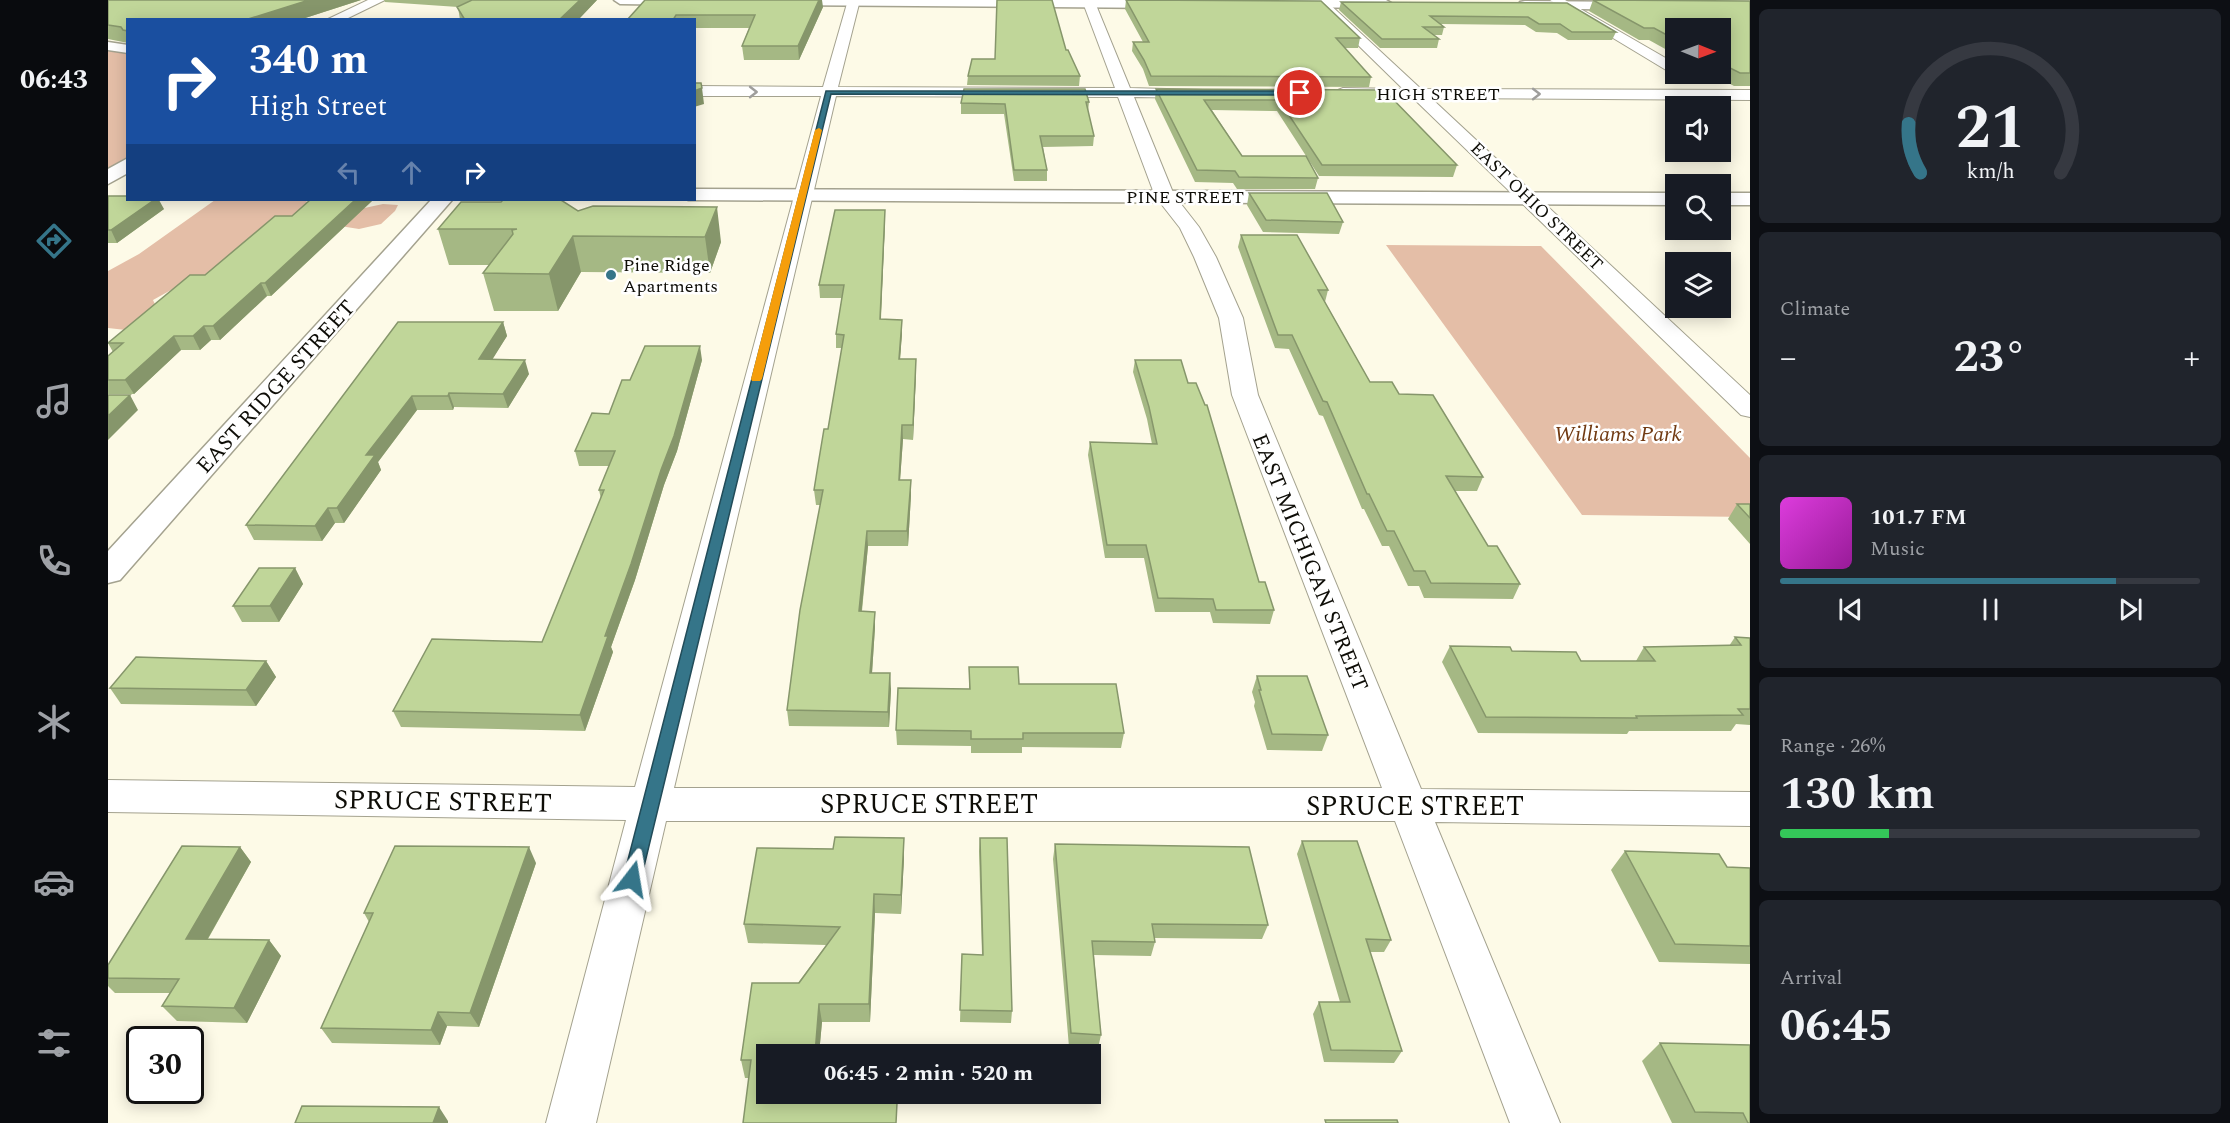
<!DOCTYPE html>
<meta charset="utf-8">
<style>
:root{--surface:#171b24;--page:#20242c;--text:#f1f3f6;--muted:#9ea1a6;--line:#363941;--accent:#357589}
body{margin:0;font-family:Spectral,serif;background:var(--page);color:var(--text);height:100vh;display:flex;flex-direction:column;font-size:22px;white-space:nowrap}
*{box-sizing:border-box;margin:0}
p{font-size:20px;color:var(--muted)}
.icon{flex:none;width:33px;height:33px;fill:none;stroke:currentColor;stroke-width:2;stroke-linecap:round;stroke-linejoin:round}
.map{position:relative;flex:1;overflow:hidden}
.details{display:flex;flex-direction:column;gap:9px;padding:9px;background:#0d0f14;width:480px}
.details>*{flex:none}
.top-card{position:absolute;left:18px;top:18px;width:570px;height:183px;border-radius:0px;box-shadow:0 3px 15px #0003;background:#1a4fa0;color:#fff;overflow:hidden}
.needle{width:39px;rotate:91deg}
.fabs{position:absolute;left:1557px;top:18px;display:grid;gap:12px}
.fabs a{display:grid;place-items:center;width:66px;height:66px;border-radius:0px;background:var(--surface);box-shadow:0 3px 15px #0003;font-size:30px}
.speed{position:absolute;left:18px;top:1026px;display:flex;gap:12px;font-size:30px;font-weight:700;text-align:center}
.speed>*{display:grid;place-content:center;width:78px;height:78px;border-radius:50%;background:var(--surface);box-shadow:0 3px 15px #0003;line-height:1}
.speed .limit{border:3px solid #111;border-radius:9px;background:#fff;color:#111}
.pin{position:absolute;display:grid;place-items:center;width:51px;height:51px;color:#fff;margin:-26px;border:3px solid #fff;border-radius:50%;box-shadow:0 2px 6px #0007}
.me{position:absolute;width:66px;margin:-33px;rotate:14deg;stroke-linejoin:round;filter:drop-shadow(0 0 4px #0008)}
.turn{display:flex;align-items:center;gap:21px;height:126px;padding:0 24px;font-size:27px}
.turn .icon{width:78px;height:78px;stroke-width:2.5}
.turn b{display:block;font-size:42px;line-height:51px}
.lanes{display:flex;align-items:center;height:57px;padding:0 24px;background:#0003;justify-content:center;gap:30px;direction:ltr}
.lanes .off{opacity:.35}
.big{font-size:45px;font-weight:700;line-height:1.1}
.details .card{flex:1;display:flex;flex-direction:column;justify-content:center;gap:9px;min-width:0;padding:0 21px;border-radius:9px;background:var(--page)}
.details .dial{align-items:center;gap:0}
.dial svg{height:156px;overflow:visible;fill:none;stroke:var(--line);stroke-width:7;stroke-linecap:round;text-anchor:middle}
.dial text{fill:var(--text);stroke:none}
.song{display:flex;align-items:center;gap:18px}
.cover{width:72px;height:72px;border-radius:9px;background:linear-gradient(135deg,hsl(300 70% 55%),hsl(300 70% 35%))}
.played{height:6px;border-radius:3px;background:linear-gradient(90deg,var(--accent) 80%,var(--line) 80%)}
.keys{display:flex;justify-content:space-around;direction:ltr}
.heat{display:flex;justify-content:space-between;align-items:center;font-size:33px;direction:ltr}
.charge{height:9px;border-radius:4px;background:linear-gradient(90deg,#34c759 26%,var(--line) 0)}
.trip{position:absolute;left:648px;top:1044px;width:345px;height:60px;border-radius:0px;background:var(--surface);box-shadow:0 3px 15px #0003;font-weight:700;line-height:60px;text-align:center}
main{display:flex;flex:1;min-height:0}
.dock{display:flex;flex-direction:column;width:108px;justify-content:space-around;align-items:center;background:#090b0e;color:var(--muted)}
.dock .icon{width:42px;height:42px}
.dock .active{color:var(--accent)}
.dock b{font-size:27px;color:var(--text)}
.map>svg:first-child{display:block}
</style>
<main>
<nav class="dock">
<b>06:43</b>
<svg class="icon active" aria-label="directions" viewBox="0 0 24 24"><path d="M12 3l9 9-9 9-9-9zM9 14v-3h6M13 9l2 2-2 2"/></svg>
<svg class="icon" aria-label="music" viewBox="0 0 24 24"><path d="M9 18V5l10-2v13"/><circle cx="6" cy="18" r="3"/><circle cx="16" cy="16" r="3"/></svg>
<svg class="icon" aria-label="phone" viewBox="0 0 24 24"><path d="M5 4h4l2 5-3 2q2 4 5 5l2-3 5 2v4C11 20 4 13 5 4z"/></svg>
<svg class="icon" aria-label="climate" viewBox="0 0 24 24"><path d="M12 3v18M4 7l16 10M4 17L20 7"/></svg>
<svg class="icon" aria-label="car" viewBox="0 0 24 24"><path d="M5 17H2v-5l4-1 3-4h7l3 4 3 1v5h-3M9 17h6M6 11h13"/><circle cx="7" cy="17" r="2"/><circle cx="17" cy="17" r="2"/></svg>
<svg class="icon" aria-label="filters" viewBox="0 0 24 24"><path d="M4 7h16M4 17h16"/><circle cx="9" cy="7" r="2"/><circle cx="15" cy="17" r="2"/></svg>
</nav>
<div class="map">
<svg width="1642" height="1123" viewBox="0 0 1642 1123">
<rect width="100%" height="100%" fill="#fdfae7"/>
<path fill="#e4bea7" d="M0,46l20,3 -1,115 -19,14z
M107,200h91l4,10 36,2 37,-8 15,1 -3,6 -14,13 -22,5 -19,-3 -62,29 -98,30 -27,15 6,13 -24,18 -27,-3v-57l31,-17z
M1278,245l155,1 209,212v59l-168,-2z"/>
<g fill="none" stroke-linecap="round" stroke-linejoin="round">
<g stroke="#a4a28f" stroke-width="2">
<path id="street" d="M260,0h17l-41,20h-18z
M740,0h12l-22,87 277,1 -33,-88h12l36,88 73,2 3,3 -3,3 -5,2 -64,-1 40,98 25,32 17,30 27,61 15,77 163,394 329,3v34l-315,-4 125,301h-50l-115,-302h-729l-70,302h-50l80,-303 -518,-8v-32l527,7 186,-691h-127v-10l129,1zM728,96l282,1 37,99 25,32 14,29 25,61 13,77 150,393h-708z
M1204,0h13l96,89 329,1v10l-319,-2 319,297v22l-9,-2 -328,-317 -75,-2 -3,-3 3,-3 5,-2 60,1z
M1442,0h15l111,64v10h4l-9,-1z"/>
</g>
<g stroke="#a4a28f" stroke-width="3">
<path id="secondary" d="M506,0h82v1l-6,4 -70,-1z
M664,0h398l7,4 -7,4 -392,-3 -5,-1z
M1171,0h107l7,4 -7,4 -112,-1 -2,-3 2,-3z
M1417,1l110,1 7,4 -7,4 -115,-2 -2,-3 2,-3z
M0,42l20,3v8l-20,-3z
M20,158v15l-20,11v-15z
M586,189l982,4v12l-988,-5h6z
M1612,193h30v12h-30z
M323,200h21l-332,380 -12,3v-32z"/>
</g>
<use href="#street" fill="#fff" fill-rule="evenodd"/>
<use href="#secondary" fill="#fff" fill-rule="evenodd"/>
</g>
<path fill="#a5b884" d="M0,0h253l-62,20h-171v23l-20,-4z
M276,0h213l-19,20h-118l-2,-13 -73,-5z
M537,0l178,7 -24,53h-55l-2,-14 7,-18h-55v-8h-67z
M1018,0l234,38 -2,10h-13l26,29 -2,10 -220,-1 -6,-17 -11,-18 1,-9h10l-18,-33z
M1485,0l157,1v85h-16l-23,-12h9v-46h-44v27l-27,-15h-10l-50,-29z
M1233,2l226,1 49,29 -4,8h-44l-11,-7 -21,-1 -11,-7 -84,-1 3,3 -2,8h-8l5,4 -2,9h-57l-41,-38z
M958,50l14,26 -1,10 -112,-1 1,-9 27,-17z
M1048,89l228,1 73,75 -4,12 -134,-1 -42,-65 -65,-1 30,46 76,22 -3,11h-78l-4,-6 -38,-1 -40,-83z
M981,102l-1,10 6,24 -1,10 -50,1 4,23v11h-33l-10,-67h-43v-11z
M1141,193l94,29 -4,12 -76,-2 -16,-27z
M0,196l56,13 -47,34h-9z
M202,200h63l-102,96h-4l-47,44h-9l-11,10h-19l-47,44h-26v-38l5,-4 -5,-9 97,-68 87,-59z
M485,206l128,36 -11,31 -129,-1 -23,39h-64l-11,-38 6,-8h-40l-11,-36 140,-18z
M777,222l-4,97 21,14 -2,26 16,14 -3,67 -10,-1 -3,41 11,15 -3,51h-40l-6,65 13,16 -3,46 19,16 -2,38 -100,-1 -2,-16 33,-205h-4l-2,-15 14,-61 14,-81h-6v-14l6,-36h-22l-1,-13z
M1133,235l87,55 -3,12 45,80 29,12 84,83 -6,14h-22l33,55 32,38 -7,15 -89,-1 -5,-12h-11l-19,-40h-7l-18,-37h-2l-39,-93 -4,-1 -30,-66 -14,-1 -37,-101z
M395,322l4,14 -15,23 37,15 -21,34 -54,-1 -1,3h-36l-39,52 3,8 -37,53h-9l-13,18 -68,-1 -8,-15z
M594,360l-25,91 -13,34 -29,95 -24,67 2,5 -28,79 -184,-4 -8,-16 149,-69 59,-143 -2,-9 10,-24h-30l-4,-15 34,-37 21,-34z
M1027,360l53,23 71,199 15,28 -4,14 -57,-1 -3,-11h-55l-11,-54h-39l-17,-103 2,-13 62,2 -5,-25 -14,-47z
M1629,504h13v40l-22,-25z
M187,568l8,16 -24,38h-37l-9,-16z
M1627,637l15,1v87l-14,-1 -5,7h-102l-2,3 -149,-1 -36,-71 8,-16 62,5 69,10h55l8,-14 85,-1z
M158,661l10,16 -20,29 -135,-2 -11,-16z
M861,667l50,17 105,49 -3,15 -99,-1v6h-51v-7l-74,-1 -1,-15 73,-41z
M1149,676l71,59 -6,16 -55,-1 -13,-44 1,-4 -3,-10z
M872,838l32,173 -1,12 -51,-1 2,-68 20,1 -3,-104z
M1194,841l89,99 -7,12h-14l32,99 -8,12 -70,-1 -11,-48 6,-12h21l-43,-148z
M947,844l213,81 -6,14 -108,-1 1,4 -4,14 -57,-1 7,80 -3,13 -29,-1 -16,-188z
M132,847l11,15 -43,77 61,1 12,16 -34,67 -70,-2 -15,-15 8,-13h-55l-7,-7v-21z
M1517,851l102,16 23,1v96l-91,-2 -48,-92z
M796,858l-3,56 -26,-1 -5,109h-48l-3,32h-53v40h50v8l-73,21 6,-45h-4l-4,-18 85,-115 -78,-2 -4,-19z
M428,863l-57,164 -32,-1 -7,19 -108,-2 -11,-15 48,-106 -5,-9z
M1552,1043l90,2v78h-78l-30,-62z"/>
<path fill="#86966b" d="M201,0h52l-62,20h-54z
M472,0h17l-19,20h-19z
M711,0h3l1,7 -24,53 -1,-14z
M594,88l2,16 -10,3v-16z
M46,200h5l5,9 -47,34 -6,-13z
M247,200h18l-102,96 -6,-13z
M609,207l4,35 -11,31 -5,-36z
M777,210v12l-5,111v-14z
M465,236l8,36 -23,39 -9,-37z
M153,283l6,13 -47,44 -7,-14z
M794,320v13l-3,40v-14z
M395,322l4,14 -23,37 -5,-14z
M96,326l7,14 -11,10 -7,-14z
M66,336l7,14 -47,44 -9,-14z
M592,346l2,14 -25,91 -13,34 -29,95 -24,67 2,5 -28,79 -5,-16z
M808,359v14l-3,67v-15z
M417,360l4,14 -21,34 -5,-14z
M341,393l5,14 -1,3 -5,-14z
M22,395l8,15 -30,30v-24z
M304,396l5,14 -39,52 3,8 -37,53 -7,-15 29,-53z
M794,425l1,14 -4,56v-15z
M803,480v15l-3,51 -1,-15z
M220,508l7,15 -13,18 -7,-15z
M759,531l1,15 -8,81 -1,-16z
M187,568l8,16 -24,38 -9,-16z
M767,612v15l-4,61 -1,-15z
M158,661l10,16 -20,29 -10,-16z
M782,673l1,16 -2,38 -1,-15z
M796,838v20l-3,56v-19z
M132,847l11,15 -52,92 -13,-15z
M421,847l7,16 -57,164 -9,-14z
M766,894l1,19 -5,109 -1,-18z
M161,940l12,16 -34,67 -13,-15z
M711,1004l3,18 -3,32h-4z
M330,1012l9,14 -7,19 -9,-15z
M704,1094h4l-2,24 -2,-16z
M331,1107l9,14v2h-15z"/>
<path fill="#c0d699" stroke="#86966b" stroke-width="1.5" d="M0,0h201l-64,20h-117v11l-5,-1 -2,-3 -13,-2z
M364,0h108l-21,20h-94l-8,-13z
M537,0h174l-21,46h-56l13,-31h-79l-3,5h-46z
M889,0h55l14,50h2l12,26h-112l4,-17h23z
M1018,0l195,1 39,37h-24l35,39 -220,-1 -7,-16 -11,-18h16z
M1485,0l157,1v72h-10l-20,-10v-35h-44v12l-22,-12h-10z
M1233,2l226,1 49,29h-44l-12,-8h-21l-11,-7 -98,-1 14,11h-21l16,12h-57z
M586,83h7l1,5 -8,3z
M856,89h121l4,13h-3l8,34h-54l7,34h-33l-9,-66 -44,-1z
M1048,89l228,1 73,75h-135l-43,-65h-75l38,56h64l12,22 -79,-1 -4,-6 -38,-1z
M1141,193h78l16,29 -77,-2z
M0,196h20v4h26l-43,30h-3z
M202,200h45l-90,83h-4l-48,43h-9l-11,10h-19l-49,44h-17v-24l15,-13h-15l82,-68h15l70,-59h17z
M395,200h58l17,11 15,-5 124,1 -12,30 -132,-1 -24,38 -66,-1 30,-39 -1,-4 5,-1h-79l23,-27h40z
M727,210h50l-5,109 22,1 -3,39h17l-3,66h-11l-3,55h12l-4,51h-40l-8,80 16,1 -5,61h20l-2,39 -101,-2 13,-100 23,-120h-9l4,-25 6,-36h4l16,-94 -8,-1 8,-49h-25z
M1133,235h56l31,55h-10l52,92h22l7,12 34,1 50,82 -37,-1 42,70h9l23,38 -89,-1 -6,-12h-11l-20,-40h-7l-18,-37h-2l-40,-92 -4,-1 -31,-66h-14z
M290,322h105l-24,37 46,1 -22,34 -54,-1 -1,3h-36l-46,59h9l-38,53h-9l-13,18 -69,-1z
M537,346h55l-26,90 -13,34 -30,94 -26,72h3l-28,79 -187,-4 39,-72 110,3 62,-152h-5l16,-39h-40l17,-38 17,1 13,-34h8z
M1027,360h46l7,23h8l9,22h2l52,177h6l9,28h-58l-3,-11 -55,-1 -12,-53h-39l-17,-103 67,2 -8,-37z
M0,395h22l-22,21z
M1629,504h13v14z
M151,568h36l-25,38h-37z
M1627,637l15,1v71h-12l5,6 -107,1 1,2 -151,-1 -36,-71 60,1 2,4 64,1 5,9h74l-11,-14 97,-2z
M28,657l130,4 -20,29 -136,-2z
M861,667h49l1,17h97l8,49h-101v6h-52v-8l-75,-1 2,-42 72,1z
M1149,676h50l21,59 -56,-1 -13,-44h2z
M727,837l69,1 -3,57 -27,-1 -5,110h-50l-4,50h-49v40h46v8l85,1 -1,20h-153l8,-63h-10l11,-77h47l41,-56 -96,-3 13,-76 76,1z
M872,838h27l5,173 -52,-1 2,-56 21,1z
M1194,841h55l34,99 -25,-1 36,112 -71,-1 -12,-48h31z
M947,844l194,3 19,78 -116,-1 3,18 -63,-1 9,94 -30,-2z
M74,846l58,1 -54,92 83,1 -35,68 -72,-2 17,-27 -71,-1v-13z
M287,846l134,1 -59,166 -32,-1 -7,18 -110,-2 52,-115h-9z
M1517,851l94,3 8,13 23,1v78l-75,-2z
M1552,1043l90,2v78h-2l-5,-10 -48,-1z
M194,1106l137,1 -6,16h-138z
M1217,1120h72l1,3h-72z"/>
<defs><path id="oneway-chevron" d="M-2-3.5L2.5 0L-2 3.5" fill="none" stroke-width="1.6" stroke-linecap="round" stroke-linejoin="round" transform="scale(1.5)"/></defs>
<g stroke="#9f9e9c">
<use href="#oneway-chevron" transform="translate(645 92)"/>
<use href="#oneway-chevron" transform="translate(1428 94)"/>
</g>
<path fill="#357589" stroke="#224c59" stroke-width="1.5" d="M718,91h474l4,2 -4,2 -469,-1 -190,785 -3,5 -6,3 -7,-3 -2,-5z"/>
<path fill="#f59e0b" d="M711,128l3,2 -60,249 -2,2h-8l-1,-2 64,-249z"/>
<circle fill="#357589" stroke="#fff" stroke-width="2" cx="503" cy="275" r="6"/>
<g text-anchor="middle" stroke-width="5" stroke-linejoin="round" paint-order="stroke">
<g font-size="18" fill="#0e0d07" stroke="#fff">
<text x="1330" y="100">HIGH STREET</text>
<text x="1077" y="203">PINE STREET</text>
<text transform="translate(1429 206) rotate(44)" y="6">EAST OHIO STREET</text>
</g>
<g font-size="18" fill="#0e0d07" stroke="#fff" text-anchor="start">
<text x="515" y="271">Pine Ridge<tspan x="515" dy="21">Apartments</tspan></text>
</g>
<g font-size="22" fill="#0e0d07" stroke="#fff">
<text transform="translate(167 386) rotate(-48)" y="8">EAST RIDGE STREET</text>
<text transform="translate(1203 562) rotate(68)" y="8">EAST MICHIGAN STREET</text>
</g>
<g font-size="22" font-style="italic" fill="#713a12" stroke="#fff">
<text x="1510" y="441">Williams Park</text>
</g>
<g font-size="27" fill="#0e0d07" stroke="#fff">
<text transform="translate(335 801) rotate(1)" y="9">SPRUCE STREET</text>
<text x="821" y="813">SPRUCE STREET</text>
<text x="1307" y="815">SPRUCE STREET</text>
</g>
</g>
</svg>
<div class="fabs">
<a><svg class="needle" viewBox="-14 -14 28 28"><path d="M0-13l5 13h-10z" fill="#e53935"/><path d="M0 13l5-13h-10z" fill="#9ea1a6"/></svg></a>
<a><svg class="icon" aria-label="sound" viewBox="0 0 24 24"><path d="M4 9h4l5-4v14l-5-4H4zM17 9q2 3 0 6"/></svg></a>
<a><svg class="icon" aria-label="search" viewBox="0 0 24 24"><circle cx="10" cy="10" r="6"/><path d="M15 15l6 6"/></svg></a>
<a><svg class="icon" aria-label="layers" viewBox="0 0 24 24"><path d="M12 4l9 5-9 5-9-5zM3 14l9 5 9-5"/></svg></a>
</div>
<div class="speed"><div class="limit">30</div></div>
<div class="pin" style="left:1192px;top:93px;background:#d93025"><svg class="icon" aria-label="arrive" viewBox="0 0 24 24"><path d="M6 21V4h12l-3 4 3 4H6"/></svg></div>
<svg class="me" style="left:524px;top:879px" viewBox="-20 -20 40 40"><path d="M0-17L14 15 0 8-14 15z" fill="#357589" stroke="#fff" stroke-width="4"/></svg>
<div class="trip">06:45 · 2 min · 520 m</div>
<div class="top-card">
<div class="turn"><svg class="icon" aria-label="right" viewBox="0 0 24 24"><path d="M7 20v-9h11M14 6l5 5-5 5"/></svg><div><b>340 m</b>High Street</div></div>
<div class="lanes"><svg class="icon off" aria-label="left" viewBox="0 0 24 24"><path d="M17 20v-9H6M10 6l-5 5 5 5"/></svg><svg class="icon off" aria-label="ahead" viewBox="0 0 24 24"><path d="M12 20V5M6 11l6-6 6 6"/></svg><svg class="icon" aria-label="right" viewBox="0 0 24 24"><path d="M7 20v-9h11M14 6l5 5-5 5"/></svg></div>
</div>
</div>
<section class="details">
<div class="card dial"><svg viewBox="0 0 100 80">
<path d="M14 69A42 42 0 1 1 86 69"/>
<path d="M14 69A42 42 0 0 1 8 44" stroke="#357589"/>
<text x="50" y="56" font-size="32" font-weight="700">21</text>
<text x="50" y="72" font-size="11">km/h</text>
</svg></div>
<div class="card"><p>Climate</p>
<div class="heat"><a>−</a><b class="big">23°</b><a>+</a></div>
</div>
<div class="card">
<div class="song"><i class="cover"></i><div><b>101.7 FM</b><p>Music</p></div></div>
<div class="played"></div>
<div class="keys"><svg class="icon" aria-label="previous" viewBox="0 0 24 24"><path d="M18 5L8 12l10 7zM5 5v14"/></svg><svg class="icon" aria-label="pause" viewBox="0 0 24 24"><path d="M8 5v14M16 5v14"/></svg><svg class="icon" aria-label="next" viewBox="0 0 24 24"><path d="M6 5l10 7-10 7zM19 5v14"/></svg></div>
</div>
<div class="card"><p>Range · 26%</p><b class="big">130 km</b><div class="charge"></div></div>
<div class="card"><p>Arrival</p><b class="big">06:45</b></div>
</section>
</main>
